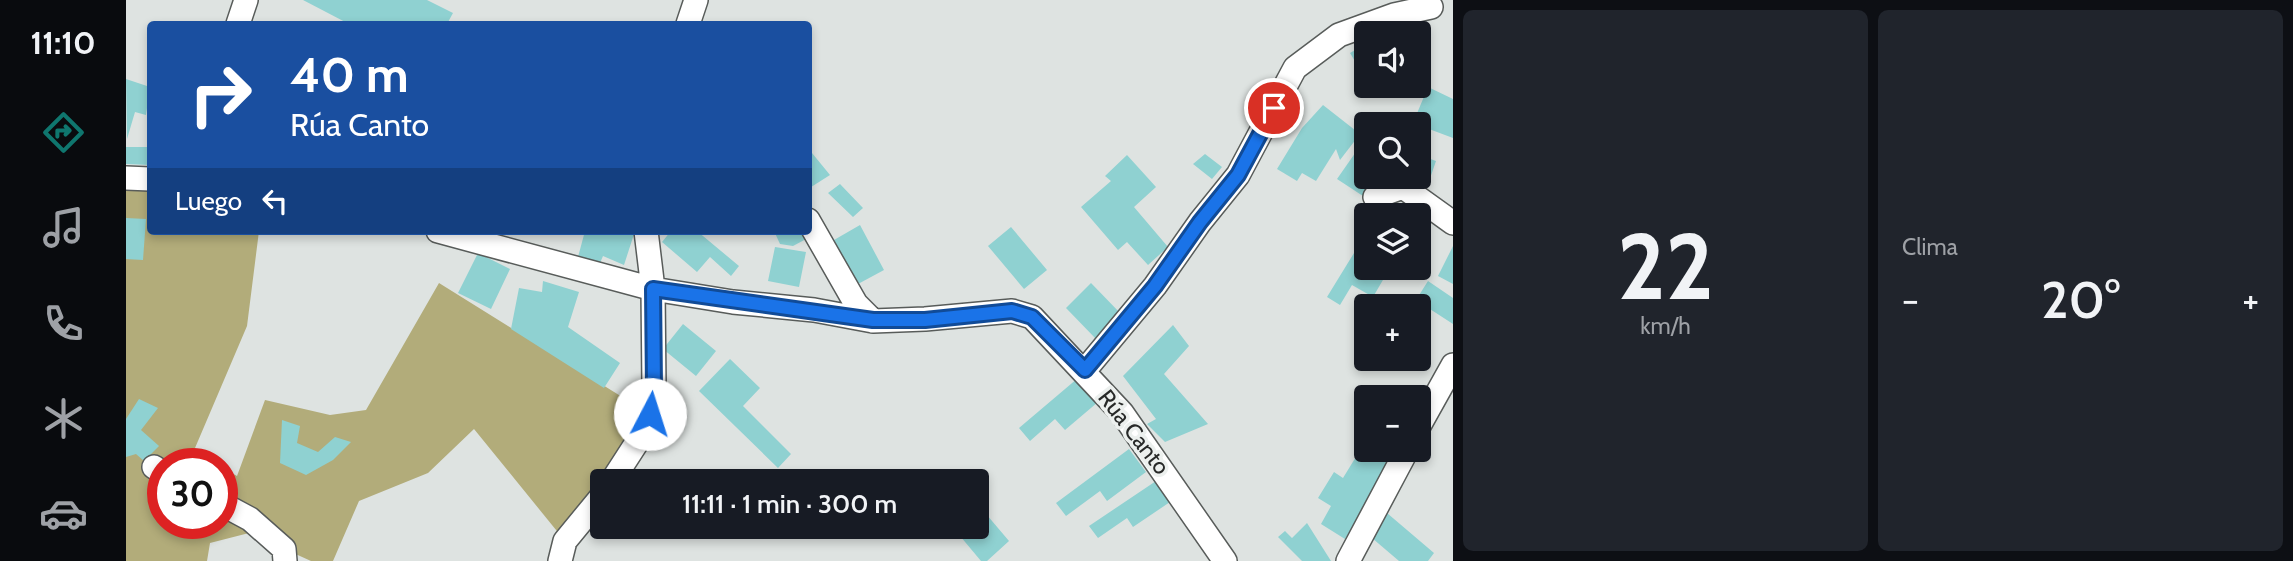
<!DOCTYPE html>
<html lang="es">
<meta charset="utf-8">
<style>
:root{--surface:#171b24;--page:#20242c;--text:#f1f3f6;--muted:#9ea1a6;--accent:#0f766e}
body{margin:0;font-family:Cabin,sans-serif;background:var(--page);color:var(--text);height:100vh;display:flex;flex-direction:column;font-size:26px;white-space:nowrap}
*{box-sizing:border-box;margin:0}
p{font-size:23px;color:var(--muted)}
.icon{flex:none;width:38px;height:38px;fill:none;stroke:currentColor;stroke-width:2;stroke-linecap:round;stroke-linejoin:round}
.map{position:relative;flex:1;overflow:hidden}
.sheet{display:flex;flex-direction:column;gap:10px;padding:10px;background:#0d0f14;width:840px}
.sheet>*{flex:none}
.banner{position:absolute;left:21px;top:21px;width:665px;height:214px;border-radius:7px;box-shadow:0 4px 10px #0003;background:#1a4fa0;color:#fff;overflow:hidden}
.controls{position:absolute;left:1228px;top:21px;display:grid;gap:14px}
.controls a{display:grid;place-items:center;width:77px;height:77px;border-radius:7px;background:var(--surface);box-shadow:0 4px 10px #0003;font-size:35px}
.speed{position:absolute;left:21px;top:448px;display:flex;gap:14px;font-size:35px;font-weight:700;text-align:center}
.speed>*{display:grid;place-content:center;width:91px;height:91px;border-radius:50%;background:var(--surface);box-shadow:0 4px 10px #0003;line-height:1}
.speed .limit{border:10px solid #d22;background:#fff;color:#111}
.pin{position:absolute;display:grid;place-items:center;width:60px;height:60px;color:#fff;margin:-30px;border:4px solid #fff;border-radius:50%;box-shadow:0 2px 7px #0007}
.me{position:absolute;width:77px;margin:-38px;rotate:5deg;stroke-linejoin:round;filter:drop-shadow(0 0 5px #0008)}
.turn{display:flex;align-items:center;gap:24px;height:147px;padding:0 28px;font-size:32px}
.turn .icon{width:91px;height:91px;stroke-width:2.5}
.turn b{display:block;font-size:49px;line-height:60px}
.then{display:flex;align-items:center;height:66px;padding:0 28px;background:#0003;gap:14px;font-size:26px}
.big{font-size:52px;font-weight:600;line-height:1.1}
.sheet .card{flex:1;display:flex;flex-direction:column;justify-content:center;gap:10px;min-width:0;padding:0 24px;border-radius:10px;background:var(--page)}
.sheet .dial{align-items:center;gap:0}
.dial b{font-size:91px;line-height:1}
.heat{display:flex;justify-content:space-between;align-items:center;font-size:38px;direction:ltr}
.sheet .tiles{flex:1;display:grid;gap:10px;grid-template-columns:repeat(2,1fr)}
.trip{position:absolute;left:464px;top:469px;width:399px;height:70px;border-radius:7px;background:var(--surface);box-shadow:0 4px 10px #0003;font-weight:600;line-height:70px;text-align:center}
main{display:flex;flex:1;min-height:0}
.tab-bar{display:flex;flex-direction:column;width:126px;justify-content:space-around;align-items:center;background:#090b0e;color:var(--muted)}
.tab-bar .icon{width:49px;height:49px}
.tab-bar .on{color:var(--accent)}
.tab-bar b{font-size:32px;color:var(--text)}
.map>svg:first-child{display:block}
</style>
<main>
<nav class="tab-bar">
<b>11:10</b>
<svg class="icon on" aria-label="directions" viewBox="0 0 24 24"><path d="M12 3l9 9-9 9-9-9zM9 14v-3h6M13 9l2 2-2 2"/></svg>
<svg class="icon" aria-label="music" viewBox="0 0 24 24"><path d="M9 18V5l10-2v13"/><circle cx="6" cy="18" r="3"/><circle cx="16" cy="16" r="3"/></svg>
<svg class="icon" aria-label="phone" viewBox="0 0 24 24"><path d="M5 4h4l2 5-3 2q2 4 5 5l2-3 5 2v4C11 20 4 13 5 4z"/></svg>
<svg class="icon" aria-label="climate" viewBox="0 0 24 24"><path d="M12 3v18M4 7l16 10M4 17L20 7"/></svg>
<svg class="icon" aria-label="car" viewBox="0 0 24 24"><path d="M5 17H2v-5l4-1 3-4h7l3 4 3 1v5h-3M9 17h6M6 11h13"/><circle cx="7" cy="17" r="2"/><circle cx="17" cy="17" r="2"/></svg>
</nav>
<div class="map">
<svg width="1327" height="561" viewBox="0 0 1327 561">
<rect width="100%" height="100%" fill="#dee3e1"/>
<path fill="#b2ac7a" d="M0,178l24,1v52h109l-12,95 -52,122 23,16h-55v59h59v-56l15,9 28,-76 65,15 36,-5 73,-127 204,127 -41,86 -37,45 -91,-112 -46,44 -69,28 -26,60h-22l-62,-28 -39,10 -3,18h-81z"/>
<path fill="#8fd1d1" d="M177,0h124l26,13 -6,11h-98z
M1241,43v38l-17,-28z
M0,79l24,8 -4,28 -11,-3 -8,27z
M1302,87l25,12v39l-40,-15z
M1197,105l37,29 -20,26 -4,-11 -20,32 -14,-8 -5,8 -20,-12 25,-41z
M1241,136v41h12l-13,21 -29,-19z
M0,147h24v18l-24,-1z
M686,153l18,22 -22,14v-34z
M1079,154l17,13 -10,12 -19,-15z
M1001,155l29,32 -22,20 34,40 -20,18 -21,-23 -9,8 -37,-43 30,-26 -6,-5z
M1293,155l17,6 -10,29 -17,-13h10z
M714,184l23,24 -10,9 -25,-24z
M0,218l20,1 -3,41 -17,-1z
M734,225l24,45 -26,14 -24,-44z
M885,227l36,43 -23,19 -36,-43z
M459,231h50l-11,34 -21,-9 -3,7 -22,-6z
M545,231h26l42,35 -8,10 -21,-19 -13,15 -35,-30z
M648,231h30l4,7 -15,8 -13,-2z
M1327,246v38l-15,-8z
M649,247l31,5 -7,35 -31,-6z
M352,253l32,16 -19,40 -33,-16z
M1228,253l13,7v8h12l8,5 -14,24 -21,-12 -12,20 -13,-8z
M417,281l36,11 -11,35 52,36 -16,25 -93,-59 8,-41 23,4z
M1302,281l25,17v26l-37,-24z
M965,283l31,32 -25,25 -31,-32z
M557,324l33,27 -20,25 -33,-27z
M1047,325l16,21 -25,28 44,50 -43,18 -18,-18 9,-5 -33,-43z
M604,359l30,29 -17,18 48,48 -13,14 -79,-77z
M952,378l20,24 -33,28 -10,-11 -25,22 -11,-13z
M13,399l19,9 -17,22 18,16 -15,15 -8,-7 -10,3v-38z
M156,420l18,6 -3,17 21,9 17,-15 16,5 -18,18 -27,15 -26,-12z
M1236,447l29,18 -46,74 -24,-15 10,-18 -13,-8 16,-26 9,6z
M1003,449l17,23 -39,29 -7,-10 -34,25 -10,-13z
M1033,479l14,21 -40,27 -6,-9 -29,20 -9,-12z
M855,508l28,33 -22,20h-6l-26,-31 4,-3h17v-16z
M1261,513l47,40 -6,8h-29l-27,-23z
M1181,523l24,38h-29l-24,-24 7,-6 7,7z"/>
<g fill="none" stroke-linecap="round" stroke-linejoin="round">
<g stroke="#585c5a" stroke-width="26">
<path id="minor" d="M112,24l8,-24
M562,24l8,-24
M0,178l24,1
M1249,197l28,-10 50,36
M682,220l48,84 17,17
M312,231l215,58 80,13 81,8 59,11 52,-2 87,-8 20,6 90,96 103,148
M959,370l70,-84 45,-64 38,-47 57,-107 44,-33 55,-20 37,-8
M1293,426l34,-61
M28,467l9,6
M486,481l31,-48 7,-19 4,-26 -1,-99 -7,-58
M96,504l28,15 34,30 1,12
M434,561l5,-20 37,-45
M1222,561l59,-111"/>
</g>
<use href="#minor" stroke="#fff" stroke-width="23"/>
</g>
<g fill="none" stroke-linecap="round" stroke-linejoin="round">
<g stroke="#114b97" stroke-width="18">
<path id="route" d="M524,414l4,-26 -1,-99 220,31h52l87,-9 20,6 53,53 70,-84 45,-64 38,-47 36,-67"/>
</g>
<use href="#route" stroke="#1a73e8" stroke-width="12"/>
</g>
<g text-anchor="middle" stroke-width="7" stroke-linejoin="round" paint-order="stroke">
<g font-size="23" fill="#272928" stroke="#ecf0ee">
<text transform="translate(1008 432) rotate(52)" y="8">Rúa Canto</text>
</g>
</g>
</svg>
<div class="controls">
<a><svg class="icon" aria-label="sound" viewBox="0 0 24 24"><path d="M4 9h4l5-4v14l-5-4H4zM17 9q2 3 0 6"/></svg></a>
<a><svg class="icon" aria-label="search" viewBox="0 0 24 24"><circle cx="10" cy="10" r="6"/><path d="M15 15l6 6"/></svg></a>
<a><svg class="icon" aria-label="layers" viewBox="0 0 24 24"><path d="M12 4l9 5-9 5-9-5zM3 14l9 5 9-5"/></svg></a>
<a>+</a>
<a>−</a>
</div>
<div class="speed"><div class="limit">30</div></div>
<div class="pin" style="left:1148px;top:108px;background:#d93025"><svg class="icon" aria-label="arrive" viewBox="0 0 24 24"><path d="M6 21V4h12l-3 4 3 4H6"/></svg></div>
<svg class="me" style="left:524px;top:414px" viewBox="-20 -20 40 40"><circle r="19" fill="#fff"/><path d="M0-13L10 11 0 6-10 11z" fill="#1a73e8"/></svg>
<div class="trip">11:11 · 1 min · 300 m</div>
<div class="banner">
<div class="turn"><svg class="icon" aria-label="right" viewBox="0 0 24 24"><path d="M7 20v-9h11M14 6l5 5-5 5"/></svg><div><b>40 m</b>Rúa Canto</div></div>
<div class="then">Luego<svg class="icon" aria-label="left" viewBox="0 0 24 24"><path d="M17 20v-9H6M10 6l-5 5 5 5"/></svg></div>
</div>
</div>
<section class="sheet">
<div class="tiles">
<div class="card dial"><b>22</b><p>km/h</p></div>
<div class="card"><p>Clima</p>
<div class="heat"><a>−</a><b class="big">20°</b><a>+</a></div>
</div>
</div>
</section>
</main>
